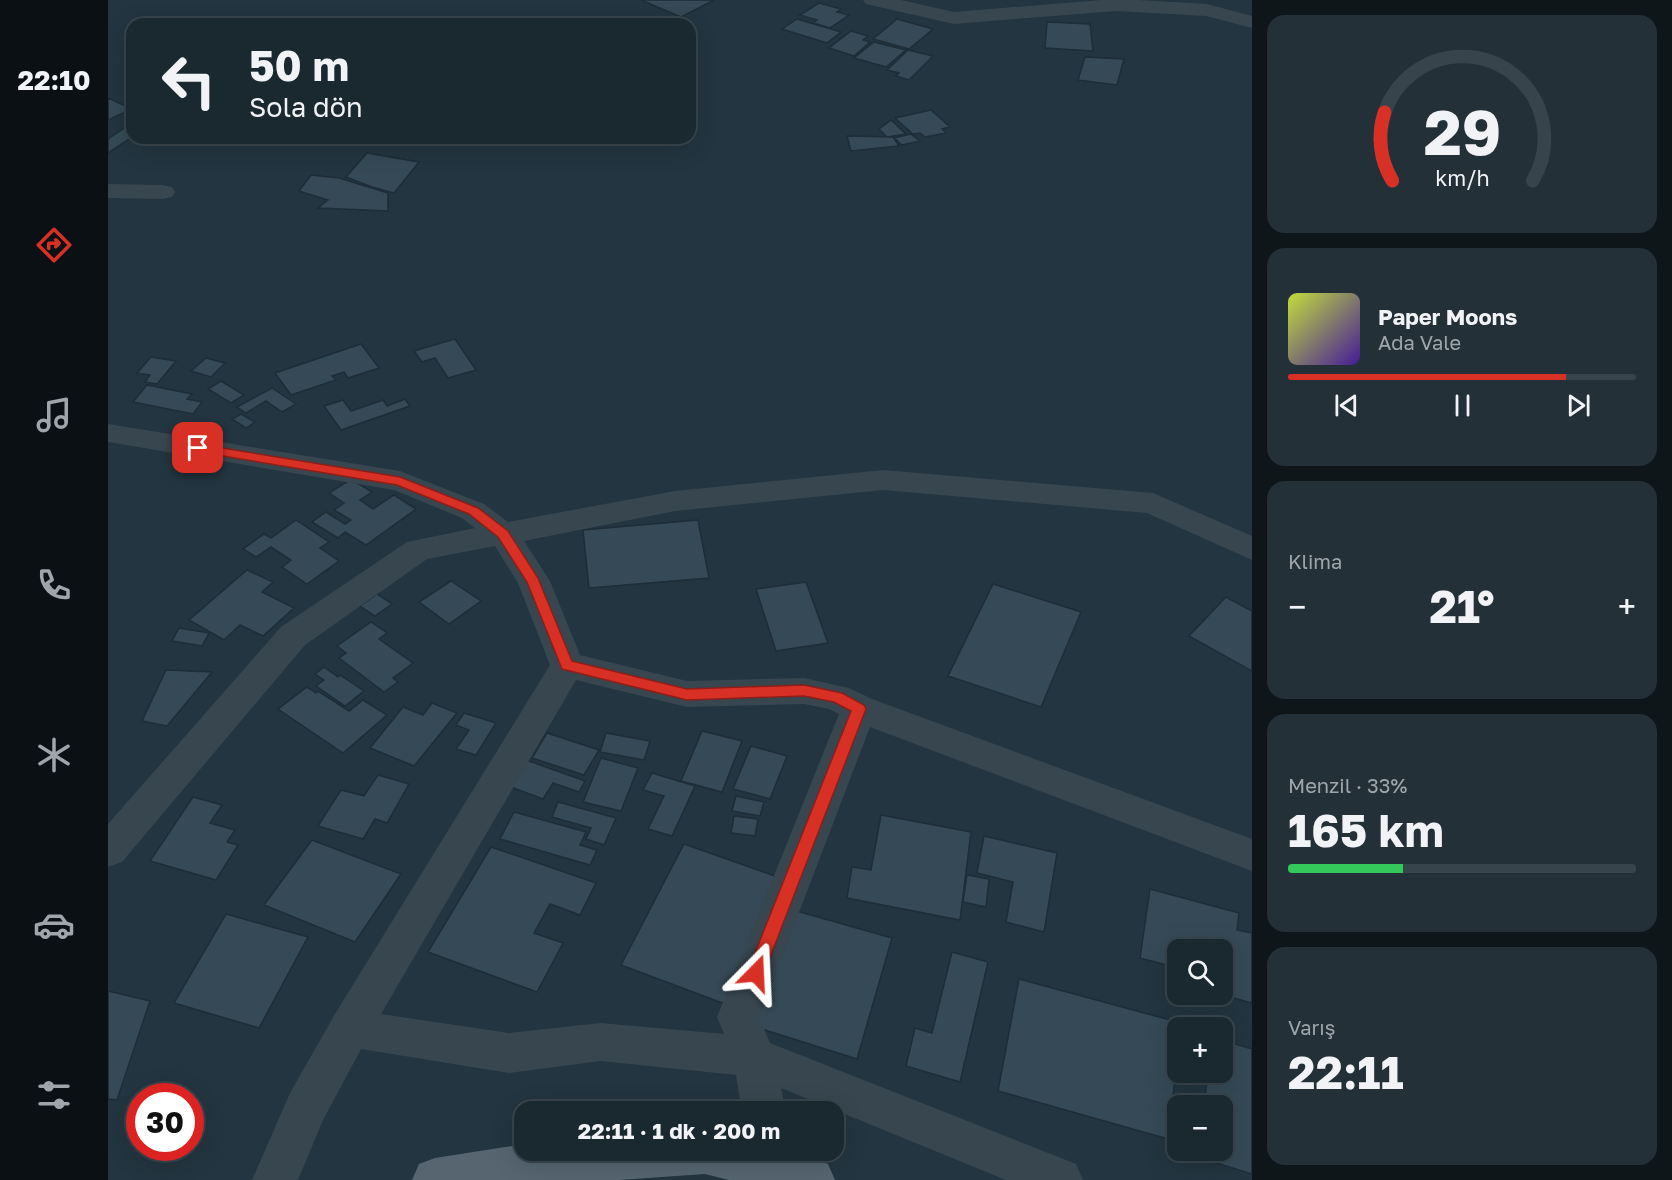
<!DOCTYPE html>
<html lang="tr">
<meta charset="utf-8">
<style>
:root{--surface:#1a2830;--page:#233038;--text:#f1f3f6;--muted:#9fa6ab;--line:#38444c;--accent:#d93025}
body{margin:0;font-family:"Golos Text",sans-serif;background:var(--page);color:var(--text);height:100vh;display:flex;flex-direction:column;font-size:22px;white-space:nowrap}
*{box-sizing:border-box;margin:0}
p{font-size:20px;color:var(--muted)}
.icon{flex:none;width:33px;height:33px;fill:none;stroke:currentColor;stroke-width:2;stroke-linecap:round;stroke-linejoin:round}
.map{position:relative;flex:1;overflow:hidden}
.side{display:flex;flex-direction:column;gap:15px;padding:15px;background:#0e161a;width:420px}
.side>*{flex:none}
.banner{position:absolute;left:18px;top:18px;width:570px;height:126px;border-radius:18px;box-shadow:0 6px 24px #0002,0 0 0 2px var(--line);background:#1a2830;color:var(--text);overflow:hidden}
.buttons{position:absolute;left:1059px;top:939px;display:grid;gap:12px}
.buttons a{display:grid;place-items:center;width:66px;height:66px;border-radius:12px;background:var(--surface);box-shadow:0 6px 24px #0002,0 0 0 2px var(--line);font-size:30px}
.speed{position:absolute;left:18px;top:1083px;display:flex;gap:12px;font-size:30px;font-weight:700;text-align:center}
.speed>*{display:grid;place-content:center;width:78px;height:78px;border-radius:50%;background:var(--surface);box-shadow:0 6px 24px #0002,0 0 0 2px var(--line);line-height:1}
.speed .limit{border:9px solid #d22;background:#fff;color:#111}
.pin{position:absolute;display:grid;place-items:center;width:51px;height:51px;color:#fff;margin:-26px;border-radius:12px;box-shadow:0 3px 9px #0006}
.me{position:absolute;width:66px;margin:-33px;rotate:21deg;stroke-linejoin:round;filter:drop-shadow(0 0 4px #0008)}
.turn{display:flex;align-items:center;gap:21px;height:126px;padding:0 24px;font-size:27px}
.turn .icon{width:78px;height:78px;stroke-width:2.5}
.turn b{display:block;font-size:42px;line-height:51px}
.big{font-size:45px;font-weight:700;line-height:1.1}
.side .widget{flex:1;display:flex;flex-direction:column;justify-content:center;gap:9px;min-width:0;padding:0 21px;border-radius:18px;background:var(--page)}
.side .dial{align-items:center;gap:0}
.dial svg{height:156px;overflow:visible;fill:none;stroke:var(--line);stroke-width:7;stroke-linecap:round;text-anchor:middle}
.dial text{fill:var(--text);stroke:none}
.song{display:flex;align-items:center;gap:18px}
.cover{width:72px;height:72px;border-radius:9px;background:linear-gradient(135deg,hsl(70 70% 55%),hsl(260 70% 35%))}
.played{height:6px;border-radius:3px;background:linear-gradient(90deg,var(--accent) 80%,var(--line) 80%)}
.keys{display:flex;justify-content:space-around;direction:ltr}
.heat{display:flex;justify-content:space-between;align-items:center;font-size:33px;direction:ltr}
.charge{height:9px;border-radius:4px;background:linear-gradient(90deg,#34c759 33%,var(--line) 0)}
.trip{position:absolute;left:406px;top:1101px;width:330px;height:60px;border-radius:18px;background:var(--surface);box-shadow:0 6px 24px #0002,0 0 0 2px var(--line);font-weight:700;line-height:60px;text-align:center}
main{display:flex;flex:1;min-height:0}
.tabs{display:flex;flex-direction:column;width:108px;justify-content:space-around;align-items:center;background:#0a1013;color:var(--muted)}
.tabs .icon{width:42px;height:42px}
.tabs .current{color:var(--accent)}
.tabs b{font-size:27px;color:var(--text)}
.map>svg:first-child{display:block}
</style>
<main>
<nav class="tabs">
<b>22:10</b>
<svg class="icon current" aria-label="directions" viewBox="0 0 24 24"><path d="M12 3l9 9-9 9-9-9zM9 14v-3h6M13 9l2 2-2 2"/></svg>
<svg class="icon" aria-label="music" viewBox="0 0 24 24"><path d="M9 18V5l10-2v13"/><circle cx="6" cy="18" r="3"/><circle cx="16" cy="16" r="3"/></svg>
<svg class="icon" aria-label="phone" viewBox="0 0 24 24"><path d="M5 4h4l2 5-3 2q2 4 5 5l2-3 5 2v4C11 20 4 13 5 4z"/></svg>
<svg class="icon" aria-label="climate" viewBox="0 0 24 24"><path d="M12 3v18M4 7l16 10M4 17L20 7"/></svg>
<svg class="icon" aria-label="car" viewBox="0 0 24 24"><path d="M5 17H2v-5l4-1 3-4h7l3 4 3 1v5h-3M9 17h6M6 11h13"/><circle cx="7" cy="17" r="2"/><circle cx="17" cy="17" r="2"/></svg>
<svg class="icon" aria-label="filters" viewBox="0 0 24 24"><path d="M4 7h16M4 17h16"/><circle cx="9" cy="7" r="2"/><circle cx="15" cy="17" r="2"/></svg>
</nav>
<div class="map">
<svg width="1144" height="1180" viewBox="0 0 1144 1180">
<rect width="100%" height="100%" fill="#233540"/>
<path fill="#354a56" stroke="#1e2d37" stroke-width="1.5" d="M533,0h73l-33,17z
M711,3l22,6 -4,3 12,3 -19,13 -17,-5 4,-3 -17,-5z
M689,19l44,13 -14,11 -45,-14z
M789,19l36,10 -24,20 -36,-10z
M939,22l43,2 3,27 -48,-3z
M743,31l17,5 -5,4 7,2 -16,14 -25,-8z
M766,42l32,8 -20,17 -32,-9z
M800,50l25,6 -24,24 -13,-4 3,-3 -12,-3z
M977,57l39,2 -7,26 -39,-5z
M0,98l24,11 -24,11z
M823,110l19,17 -8,2 4,4 -21,4 -5,-4 -7,1 -18,-16z
M783,120l15,14 -19,3 -8,-8z
M24,123v14l-24,16v-14z
M803,134l9,7 -18,4 -8,-7z
M739,136l46,1 6,9 -48,5z
M259,153l52,9 -25,31 -22,-6 -26,-10z
M203,175l28,3 49,15v18l-70,-3 10,-8 -29,-9z
M347,339l21,31 -28,8 -13,-20 -13,4 -8,-11z
M253,344l18,24 -31,10 -4,-6 -12,4 4,4 -45,15 -16,-22z
M43,357l25,4 -19,23 -12,-2 5,-7 -13,-2z
M98,358l19,5 -14,14 -20,-6z
M113,381l23,14 -13,8 -23,-14z
M39,385l45,9 -5,5 15,3 -9,12 -60,-12z
M164,388l24,16 -14,8 -16,-11 -20,12 -9,-6z
M297,399l5,7 -69,24 -17,-24 19,-6 8,11 32,-11 4,6z
M133,414l14,8 -9,6 -14,-9z
M243,479l21,13 -12,8 13,9 21,-14 22,14 -50,36 -21,-13 -7,6 -26,-16 14,-10 19,12 6,-4 -17,-10 10,-7 -15,-10z
M188,520l33,22 -9,6 19,13 -32,23 -25,-17 9,-7 -20,-13 -15,10 -13,-8 21,-15 7,4z
M590,520l11,58 -120,10 -6,-58z
M139,570l26,12 -11,10 32,16 -31,28 -23,-11 -16,15 -35,-20z
M343,581l30,20 -32,23 -30,-22z
M698,582l22,61 -52,8 -20,-62z
M885,584l88,28 -40,95 -93,-31z
M269,594l15,10 -17,12 -15,-10z
M1118,597l26,14v60l-63,-35z
M263,622l16,11 -8,6 34,24 -20,15 5,4 -14,10 -45,-34 7,-5 -9,-7z
M71,628l30,5 -7,13 -30,-5z
M216,667l14,10 2,-2 24,16 -19,15 -29,-20 8,-6 -9,-6z
M58,670l46,2 -45,54 -25,-5z
M199,687l9,6 2,-2 31,20 14,-11 24,15 -44,38 -65,-44z
M324,703l25,10 -43,53 -44,-18 33,-41 20,8z
M356,713l32,10 -20,32 -20,-6 13,-19 -13,-5z
M594,731l40,10 -20,51 -41,-11z
M439,733l52,17 -15,25 -52,-17z
M498,733l44,8 -6,19 -44,-8z
M643,746l36,10 -17,43 -37,-10z
M493,758l37,10 -17,43 -38,-9z
M418,760l59,21 -6,11 -26,-9 -10,16 -35,-13z
M544,773l43,13 -23,50 -24,-7 16,-33 -21,-6z
M270,775l31,9 -22,39 -12,-4 -12,20 -45,-13 23,-36 23,6z
M628,796l28,6 -4,14 -28,-5z
M85,797l29,8 -12,18 25,7 -8,12 11,3 -22,35 -66,-19z
M450,802l58,16 -12,27 -18,-6 5,-11 -39,-11z
M406,812l72,20 -6,13 17,5 -7,15 -90,-26z
M773,815l90,17 -11,88 -113,-22 5,-31 19,3z
M626,816l24,3 -3,17 -24,-3z
M876,836l73,17 -13,79 -38,-10 7,-40 -36,-9z
M204,840l89,34 -46,68 -91,-37z
M576,844l99,35 -58,125 -104,-39z
M383,847l105,36 -16,32 -30,-11 -16,29 29,10 -26,49 -109,-40z
M859,875l22,4 -3,28 -23,-5z
M1042,889l89,24 -2,17 15,3v70l-33,-9h3v-44h-44v33l-9,-2 2,-15 -31,-8z
M685,910l99,28 -35,121 -105,-33z
M118,914l82,23 -49,91 -85,-25z
M844,952l36,10 -28,120 -54,-16 9,-38 17,5z
M911,979l162,44 -1,5h-2v25l-10,86 -170,-48z
M0,991l42,10 -33,99 -9,-1z
M1114,1040l30,9v125l-55,-17 1,-7h24v-44h-18l4,-34h14z"/>
<g fill="none" stroke-linecap="round" stroke-linejoin="round">
<path fill="#384650" fill-rule="evenodd" d="M755,0h38l53,12 147,-12h37l69,4 45,12v12l-46,-12 -90,-5 -162,13 -88,-20z
M0,184l55,1 9,2 3,5 -3,5 -9,2 -55,-1z
M0,424l292,47 84,33 24,18 167,-31 208,-21 270,23 99,43v24l-105,-47 -264,-23 -208,21 -151,30 26,40 30,74 107,26 117,-3 45,10 23,11 380,140v32l-382,-144 -111,290 11,26 306,121 7,16h-77l-225,-92 5,24h-44l-6,-37 -135,-14 -92,12 -148,-24 -38,71 -25,60h-46l38,-87 45,-79 215,-349 -32,-82 -23,-37 -68,13 -122,86 -183,217 -14,5v-43l173,-197 126,-85 68,-14 -13,-10 -68,-28 -286,-48zM468,680l111,27 117,-3 25,5 10,5 -122,303 7,17 -123,-11 -92,10 -128,-19z"/>
<path fill="#566570" fill-rule="evenodd" d="M417,1144v6h258l45,14 7,16h-106l-24,-6 -86,6h-207l7,-16 16,-6z"/>
</g>
<path fill="#d93025" stroke="#8d1f18" stroke-width="1.5" d="M90,444l202,33 78,31 30,23 30,47 34,83 115,28 117,-4 38,8 22,12 2,4 -104,269 -6,3 -6,-3 -3,-5 104,-262 -17,-9 -30,-6 -117,4 -125,-31 -35,-87 -29,-45 -29,-23 -72,-29 -204,-34 -2,-3z"/>
</svg>
<div class="buttons">
<a><svg class="icon" aria-label="search" viewBox="0 0 24 24"><circle cx="10" cy="10" r="6"/><path d="M15 15l6 6"/></svg></a>
<a>+</a>
<a>−</a>
</div>
<div class="speed"><div class="limit">30</div></div>
<div class="pin" style="left:90px;top:448px;background:#d93025"><svg class="icon" aria-label="arrive" viewBox="0 0 24 24"><path d="M6 21V4h12l-3 4 3 4H6"/></svg></div>
<svg class="me" style="left:648px;top:973px" viewBox="-20 -20 40 40"><path d="M0-17L14 15 0 8-14 15z" fill="#d93025" stroke="#fff" stroke-width="4"/></svg>
<div class="trip">22:11 · 1 dk · 200 m</div>
<div class="banner">
<div class="turn"><svg class="icon" aria-label="left" viewBox="0 0 24 24"><path d="M17 20v-9H6M10 6l-5 5 5 5"/></svg><div><b>50 m</b>Sola dön</div></div>
</div>
</div>
<section class="side">
<div class="widget dial"><svg viewBox="0 0 100 80">
<path d="M14 69A42 42 0 1 1 86 69"/>
<path d="M14 69A42 42 0 0 1 10 34" stroke="#d93025"/>
<text x="50" y="56" font-size="32" font-weight="700">29</text>
<text x="50" y="72" font-size="11">km/h</text>
</svg></div>
<div class="widget">
<div class="song"><i class="cover"></i><div><b>Paper Moons</b><p>Ada Vale</p></div></div>
<div class="played"></div>
<div class="keys"><svg class="icon" aria-label="previous" viewBox="0 0 24 24"><path d="M18 5L8 12l10 7zM5 5v14"/></svg><svg class="icon" aria-label="pause" viewBox="0 0 24 24"><path d="M8 5v14M16 5v14"/></svg><svg class="icon" aria-label="next" viewBox="0 0 24 24"><path d="M6 5l10 7-10 7zM19 5v14"/></svg></div>
</div>
<div class="widget"><p>Klima</p>
<div class="heat"><a>−</a><b class="big">21°</b><a>+</a></div>
</div>
<div class="widget"><p>Menzil · 33%</p><b class="big">165 km</b><div class="charge"></div></div>
<div class="widget"><p>Varış</p><b class="big">22:11</b></div>
</section>
</main>
